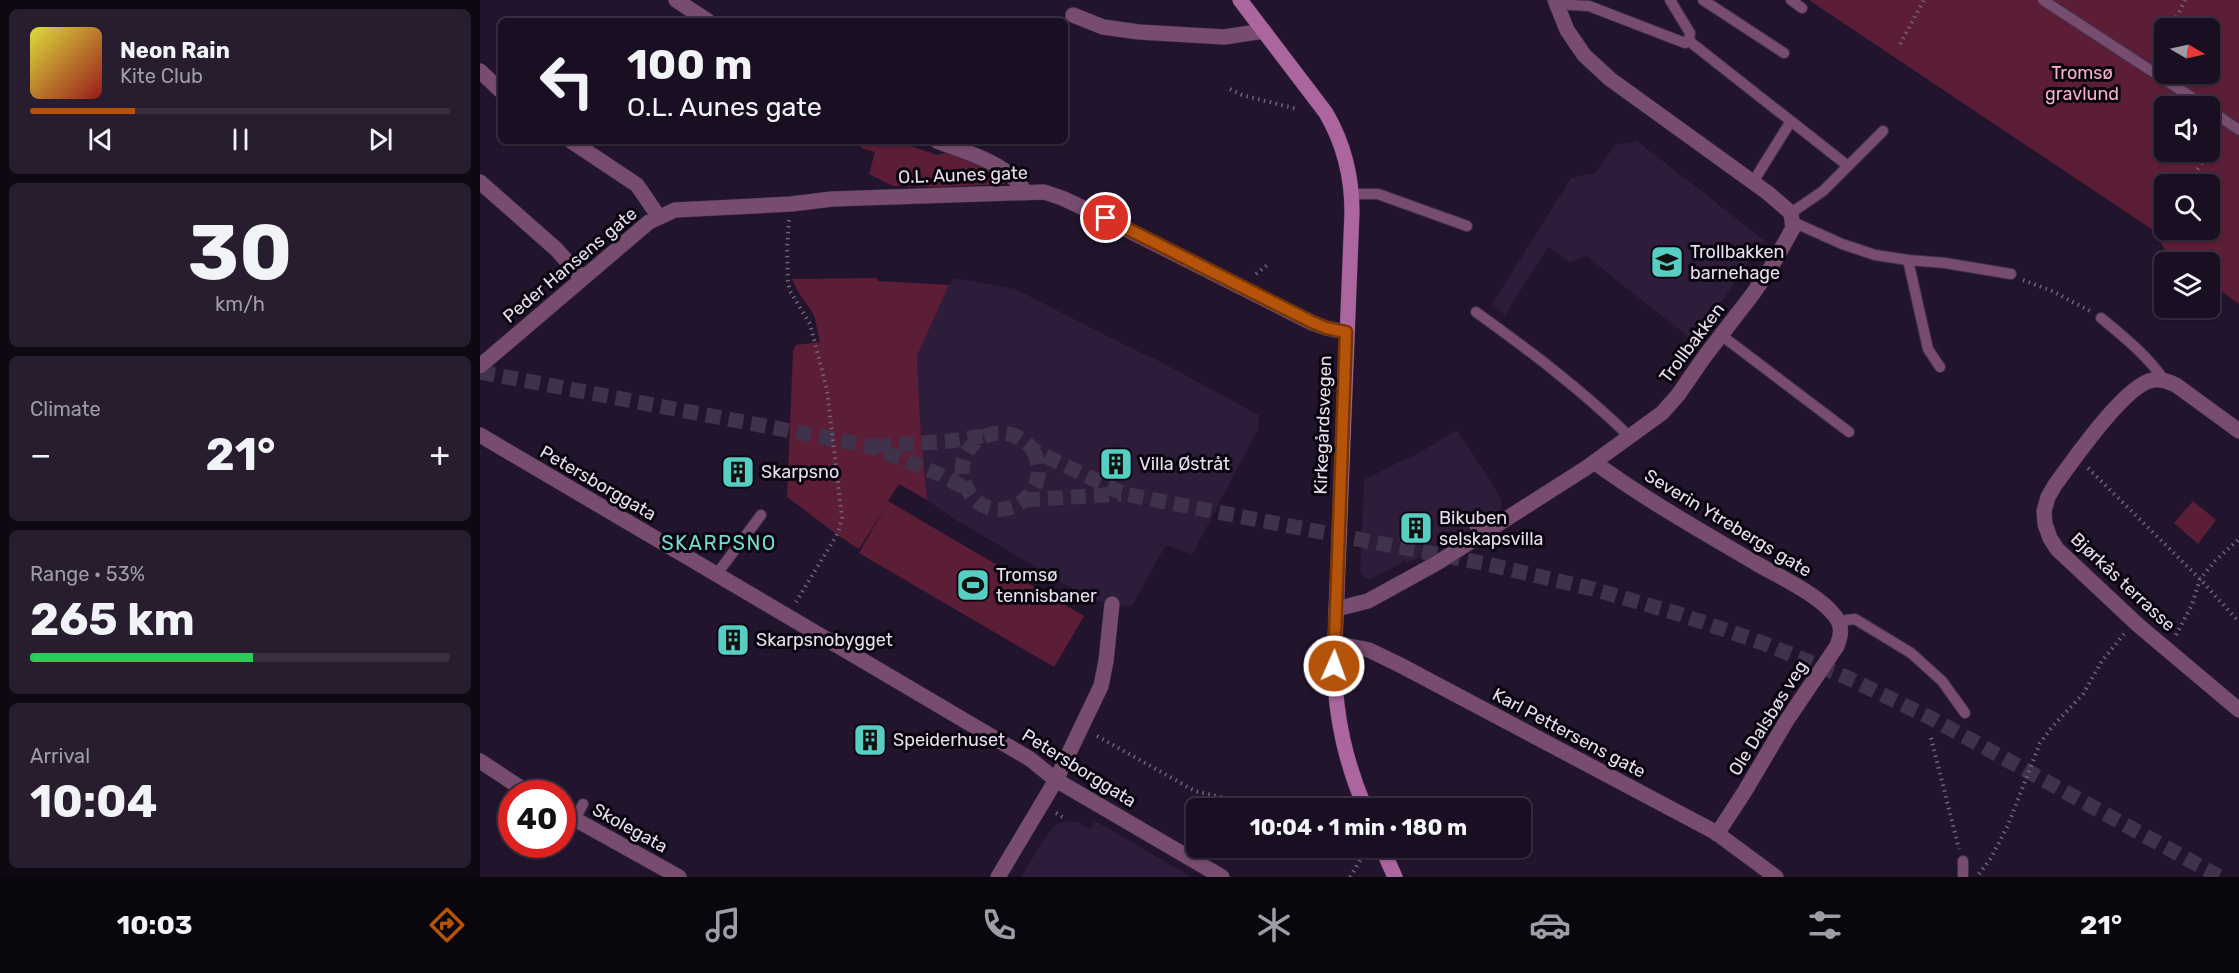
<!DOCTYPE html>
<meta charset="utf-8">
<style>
:root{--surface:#1a0f22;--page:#271d2f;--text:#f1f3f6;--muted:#9f9ca5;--line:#382f40;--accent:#b45309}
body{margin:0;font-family:Rubik,sans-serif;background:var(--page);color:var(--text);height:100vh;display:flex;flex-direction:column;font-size:22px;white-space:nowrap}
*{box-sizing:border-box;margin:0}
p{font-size:20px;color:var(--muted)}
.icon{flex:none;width:33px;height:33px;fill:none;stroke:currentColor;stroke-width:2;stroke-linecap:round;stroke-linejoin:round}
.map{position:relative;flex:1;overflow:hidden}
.drawer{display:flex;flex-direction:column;gap:9px;padding:9px;background:#0e0813;width:480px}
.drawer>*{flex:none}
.hud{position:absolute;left:18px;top:18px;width:570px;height:126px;border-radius:9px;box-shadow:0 2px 4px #0004,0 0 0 2px var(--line);background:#1a0f22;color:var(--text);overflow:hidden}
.needle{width:39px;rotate:99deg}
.controls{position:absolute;left:1674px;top:18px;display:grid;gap:12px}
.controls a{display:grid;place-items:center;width:66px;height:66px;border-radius:9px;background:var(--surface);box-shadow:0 2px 4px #0004,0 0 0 2px var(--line);font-size:30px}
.speed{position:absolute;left:18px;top:780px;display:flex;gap:12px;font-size:30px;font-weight:700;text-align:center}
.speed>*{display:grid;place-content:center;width:78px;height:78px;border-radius:50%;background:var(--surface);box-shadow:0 2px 4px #0004,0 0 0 2px var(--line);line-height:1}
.speed .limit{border:9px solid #d22;background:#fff;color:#111}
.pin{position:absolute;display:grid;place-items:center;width:51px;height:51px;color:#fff;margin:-26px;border:3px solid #fff;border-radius:50%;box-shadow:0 2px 6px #0007}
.me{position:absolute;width:66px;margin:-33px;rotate:2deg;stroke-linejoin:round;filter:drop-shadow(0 0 4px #0008)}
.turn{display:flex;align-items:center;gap:21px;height:126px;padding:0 30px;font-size:27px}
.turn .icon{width:78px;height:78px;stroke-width:2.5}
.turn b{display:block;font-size:42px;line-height:51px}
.big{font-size:45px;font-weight:700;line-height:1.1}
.drawer .widget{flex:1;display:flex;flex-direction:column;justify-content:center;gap:9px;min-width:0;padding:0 21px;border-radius:9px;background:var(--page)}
.drawer .dial{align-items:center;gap:0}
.dial b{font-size:78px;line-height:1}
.song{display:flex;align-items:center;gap:18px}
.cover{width:72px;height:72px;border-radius:9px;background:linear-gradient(135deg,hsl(60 70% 55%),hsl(0 70% 35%))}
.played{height:6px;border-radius:3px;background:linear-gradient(90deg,var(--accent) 25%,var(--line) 25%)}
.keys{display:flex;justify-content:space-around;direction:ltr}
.heat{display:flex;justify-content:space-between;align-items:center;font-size:33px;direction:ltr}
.charge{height:9px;border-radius:4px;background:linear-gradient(90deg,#34c759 53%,var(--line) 0)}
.trip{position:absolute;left:706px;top:798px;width:345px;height:60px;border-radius:9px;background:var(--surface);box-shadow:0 2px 4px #0004,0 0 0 2px var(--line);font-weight:700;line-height:60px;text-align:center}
.dock{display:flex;height:96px;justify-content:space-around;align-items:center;background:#0a060e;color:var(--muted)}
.dock .icon{width:42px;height:42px}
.dock .active{color:var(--accent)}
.dock b{font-size:27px;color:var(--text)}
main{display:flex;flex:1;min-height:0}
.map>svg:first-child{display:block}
</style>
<main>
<section class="drawer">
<div class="widget">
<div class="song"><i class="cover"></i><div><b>Neon Rain</b><p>Kite Club</p></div></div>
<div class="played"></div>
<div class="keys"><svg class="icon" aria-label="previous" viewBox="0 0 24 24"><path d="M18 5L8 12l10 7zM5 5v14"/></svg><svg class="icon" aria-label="pause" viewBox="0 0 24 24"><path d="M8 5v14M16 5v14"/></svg><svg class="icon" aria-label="next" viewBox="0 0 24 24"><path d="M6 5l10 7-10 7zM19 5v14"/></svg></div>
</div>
<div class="widget dial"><b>30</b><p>km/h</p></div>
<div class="widget"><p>Climate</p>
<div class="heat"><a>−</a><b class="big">21°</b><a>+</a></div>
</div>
<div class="widget"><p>Range · 53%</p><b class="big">265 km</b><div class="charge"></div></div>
<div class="widget"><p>Arrival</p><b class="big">10:04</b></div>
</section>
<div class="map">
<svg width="1759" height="877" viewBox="0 0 1759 877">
<rect width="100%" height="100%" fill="#22142d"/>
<path fill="#2d1c3a" d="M1157,141l127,99 -70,101 -87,-68 -19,-17 -19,6 -21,-15 -43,68 -13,-11 79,-126 24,-5 20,-28z
M475,278l60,11 116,59 26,12 102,55 -1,14 -66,126 -26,-10 -35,62 -39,-7 -138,-81 -27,-19 -7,-79 -3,-65 32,-71z
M977,430l37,56 7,14v9l-2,5 -92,50 -2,-3 -34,18 -7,-2 -4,-5 4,-92 41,-21 6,-1z
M586,821l12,1 12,7 5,-8 97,56h-171l22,-36 12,-16z"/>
<path fill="#5c1d37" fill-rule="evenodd" d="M1329,0h430v304l-29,-21v-21c-34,0 -40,4 -54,-30zM1684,28h46v46h-46zM1684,106h46v46h-46zM1684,184h46v46h-46z
M383,141h33l41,14 10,-3 50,20 9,7 -1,5 -66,3 -46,-1 -24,-12 6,-22 -14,-4z
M397,278l1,3 71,4 -32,71 3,65 7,79 -28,-16 -11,17 196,115 -30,51 -195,-114 26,-46 -26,42c-25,-15 -48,-35 -72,-52l6,-146 3,-6 24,-3 -6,-27 -17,-25 -5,-11z
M1713,501l23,19 -18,24 -24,-21z"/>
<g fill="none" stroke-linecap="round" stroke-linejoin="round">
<path stroke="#40324a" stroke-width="15" stroke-dasharray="15 8" stroke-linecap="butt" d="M0,372l390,74 69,28 28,15
M396,446l75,-5 32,-5
M553,450c24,45 -38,83 -64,42 -27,-42 31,-83 64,-42l91,44 363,70 106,25 86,25 84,29 83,34 85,41 289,159
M545,500l96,-6"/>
<g stroke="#3e3048" stroke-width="12">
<path id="lane" d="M1223,0l81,53
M1311,0l11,8
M1563,0l162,106
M1076,4l33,2 96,37 4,-2 1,-8 -20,-33
M1209,41l159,125
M1730,110l29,20
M1273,182l38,-61
M871,194h27l89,32
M1311,213l32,-22 60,-60
M1313,222l49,22 33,11 33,5 37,3 66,11
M1428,260l20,89 12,18
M996,312c54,39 106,78 154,125
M1621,318c23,19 46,37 63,62
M1241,335l128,97
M993,522l6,14
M236,575l45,-60
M1359,621l16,-2 56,34 31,28 23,32
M95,819l8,-15
M1483,861v16"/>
</g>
<g stroke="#3e3048" stroke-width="16">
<path id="street" d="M196,0l32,21
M593,15l30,12 36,5 85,5 40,-6
M0,71l21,20
M91,141l66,44 22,32
M457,141c30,12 70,21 88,51
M0,182l76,67 26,29
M0,366l169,-144 26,-12 116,-6 41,-5 212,-7 18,6 30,14 220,111 14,5 20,4
M1759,431l-63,-46c-9,-4 -17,-7 -27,-4 -28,10 -75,78 -94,104l-7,12 -4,14 1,13 5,14 7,11 81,76 101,85
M0,435l550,324 26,21 166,97
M1114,462c52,38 109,70 165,103 23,13 60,30 76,51 8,10 6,19 2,30l-50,74 -42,71 -28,43
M856,609l32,-8 69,-38 149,-95 76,-55 16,-18 27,-39 47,-61 18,-26 23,-41 -2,-15 -23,-20 -158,-114 -26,-24 -17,-25 -12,-30
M855,643l34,7 31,15 315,167 61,45
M0,761l50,33
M82,812l117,65
M518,877l58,-97 45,-94 5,-25 6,-57"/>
</g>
<g stroke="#3e3048" stroke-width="16">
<path id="secondary" d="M760,0l86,113c18,31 26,64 26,99l-18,454c2,53 11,94 31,142
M902,848l13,29"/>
</g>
<path stroke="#6f6379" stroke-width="4" stroke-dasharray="1.5 4.5" stroke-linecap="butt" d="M1691,28l14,-28
M1420,44l24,-44
M1674,57l10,-18
M750,89l12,6 55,14
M1707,184l34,-48
M1684,219v-2
M309,220l-2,27 1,36 2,8 20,33 17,66 15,128 -4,15 -42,69
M776,274l14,-11
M1543,280l29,11 38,20
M1608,468l112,111 39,43
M1696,635l16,-30 8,-26 15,-18 24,-22
M617,736l98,55 46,11 12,6
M1451,738l28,111
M576,813l8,5
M1499,874l12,-16 17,-33 32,-82 12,-16 31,-33 19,-33 22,-27
M870,877l14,-23"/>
<use href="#lane" stroke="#774c6f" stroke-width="10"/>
<use href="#street" stroke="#774c6f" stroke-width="15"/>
<use href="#secondary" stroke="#ac669f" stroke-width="15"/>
</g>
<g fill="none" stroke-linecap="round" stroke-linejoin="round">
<g stroke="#753606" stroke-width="15">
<path id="route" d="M626,218l206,104 14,6 20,4 -12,334"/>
</g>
<use href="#route" stroke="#b45309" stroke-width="10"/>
</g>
<defs>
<g id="school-square" transform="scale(1.725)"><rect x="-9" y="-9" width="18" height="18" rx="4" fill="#57cec2" stroke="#09040d"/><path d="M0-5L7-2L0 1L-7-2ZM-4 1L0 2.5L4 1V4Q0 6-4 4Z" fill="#111"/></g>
<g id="building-square" transform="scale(1.725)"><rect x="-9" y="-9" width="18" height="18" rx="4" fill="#57cec2" stroke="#09040d"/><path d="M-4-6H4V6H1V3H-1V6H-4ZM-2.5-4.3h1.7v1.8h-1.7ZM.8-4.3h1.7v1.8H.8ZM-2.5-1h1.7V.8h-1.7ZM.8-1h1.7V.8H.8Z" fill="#111"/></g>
<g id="stadium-square" transform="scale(1.725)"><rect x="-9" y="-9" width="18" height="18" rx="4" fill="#57cec2" stroke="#09040d"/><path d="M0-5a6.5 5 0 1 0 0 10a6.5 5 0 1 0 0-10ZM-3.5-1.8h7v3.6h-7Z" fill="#111"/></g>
</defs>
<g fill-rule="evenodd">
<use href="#school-square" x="1187" y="262"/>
<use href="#building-square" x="636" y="464"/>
<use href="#building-square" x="258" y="472"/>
<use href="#building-square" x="936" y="528"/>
<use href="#stadium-square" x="493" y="585"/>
<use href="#building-square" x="253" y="640"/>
<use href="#building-square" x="390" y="740"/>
</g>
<g text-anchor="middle" stroke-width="6" stroke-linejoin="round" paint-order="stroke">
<g font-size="18" fill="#f7b2c8" stroke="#09040d">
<text x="1602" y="79">Tromsø<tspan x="1602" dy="21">gravlund</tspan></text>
</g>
<g font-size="18" fill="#e7deef" stroke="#09040d">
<text transform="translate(483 175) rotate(-2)" y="6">O.L. Aunes gate</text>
<text transform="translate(90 265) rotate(-40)" y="6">Peder Hansens gate</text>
<text transform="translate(1212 343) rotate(-53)" y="6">Trollbakken</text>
<text transform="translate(843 425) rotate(-88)" y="6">Kirkegårdsvegen</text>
<text transform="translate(118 483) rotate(30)" y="6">Petersborggata</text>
<text transform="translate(1248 523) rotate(31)" y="6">Severin Ytrebergs gate</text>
<text transform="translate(1643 582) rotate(43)" y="6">Bjørkås terrasse</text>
<text transform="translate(1288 718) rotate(-58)" y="6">Ole Dalsbøs veg</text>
<text transform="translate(1089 733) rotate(28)" y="6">Karl Pettersens gate</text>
<text transform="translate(599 768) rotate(32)" y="6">Petersborggata</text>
<text transform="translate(150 828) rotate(29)" y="6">Skolegata</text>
</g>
<g font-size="18" fill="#e7deef" stroke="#09040d" text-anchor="start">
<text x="1210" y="258">Trollbakken<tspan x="1210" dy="21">barnehage</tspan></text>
<text x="659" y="470">Villa Østråt</text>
<text x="281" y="478">Skarpsno</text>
<text x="959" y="524">Bikuben<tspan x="959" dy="21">selskapsvilla</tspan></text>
<text x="516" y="581">Tromsø<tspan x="516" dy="21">tennisbaner</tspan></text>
<text x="276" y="646">Skarpsnobygget</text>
<text x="413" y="746">Speiderhuset</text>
</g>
<g font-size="20" letter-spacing="1.5" fill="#72dcd1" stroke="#09040d">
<text x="239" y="550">SKARPSNO</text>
</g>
</g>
</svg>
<div class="controls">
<a><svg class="needle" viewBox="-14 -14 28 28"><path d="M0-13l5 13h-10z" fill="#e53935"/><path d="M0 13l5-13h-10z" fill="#9f9ca5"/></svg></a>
<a><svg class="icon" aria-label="sound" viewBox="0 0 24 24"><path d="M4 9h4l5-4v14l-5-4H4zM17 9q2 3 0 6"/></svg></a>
<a><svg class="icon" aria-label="search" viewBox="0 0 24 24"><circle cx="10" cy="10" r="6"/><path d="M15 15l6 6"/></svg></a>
<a><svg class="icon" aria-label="layers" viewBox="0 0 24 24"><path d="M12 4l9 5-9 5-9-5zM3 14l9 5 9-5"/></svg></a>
</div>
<div class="speed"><div class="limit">40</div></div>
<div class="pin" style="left:626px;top:218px;background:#d93025"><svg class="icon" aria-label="arrive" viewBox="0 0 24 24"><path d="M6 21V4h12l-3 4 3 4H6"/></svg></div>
<svg class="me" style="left:854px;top:666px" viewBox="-20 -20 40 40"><circle r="17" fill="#b45309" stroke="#fff" stroke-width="3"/><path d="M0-11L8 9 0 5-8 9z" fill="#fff"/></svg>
<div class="trip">10:04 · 1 min · 180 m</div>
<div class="hud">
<div class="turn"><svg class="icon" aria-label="left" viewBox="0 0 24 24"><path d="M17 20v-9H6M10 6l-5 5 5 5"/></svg><div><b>100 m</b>O.L. Aunes gate</div></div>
</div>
</div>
</main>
<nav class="dock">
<b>10:03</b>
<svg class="icon active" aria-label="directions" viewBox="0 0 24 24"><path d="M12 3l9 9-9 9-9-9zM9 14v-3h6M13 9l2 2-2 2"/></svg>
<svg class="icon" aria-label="music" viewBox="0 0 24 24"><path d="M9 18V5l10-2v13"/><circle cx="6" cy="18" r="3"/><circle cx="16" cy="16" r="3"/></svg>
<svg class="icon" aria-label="phone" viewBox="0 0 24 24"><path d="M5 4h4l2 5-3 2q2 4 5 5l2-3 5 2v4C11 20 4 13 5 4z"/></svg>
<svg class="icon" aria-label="climate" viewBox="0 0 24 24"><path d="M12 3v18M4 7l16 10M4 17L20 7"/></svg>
<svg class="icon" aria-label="car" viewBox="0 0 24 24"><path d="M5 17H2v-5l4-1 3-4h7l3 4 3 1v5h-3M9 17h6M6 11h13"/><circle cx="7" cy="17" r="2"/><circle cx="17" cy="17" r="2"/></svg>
<svg class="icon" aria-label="filters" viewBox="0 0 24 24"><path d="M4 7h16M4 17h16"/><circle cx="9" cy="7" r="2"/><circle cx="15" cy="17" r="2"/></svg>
<b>21°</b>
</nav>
